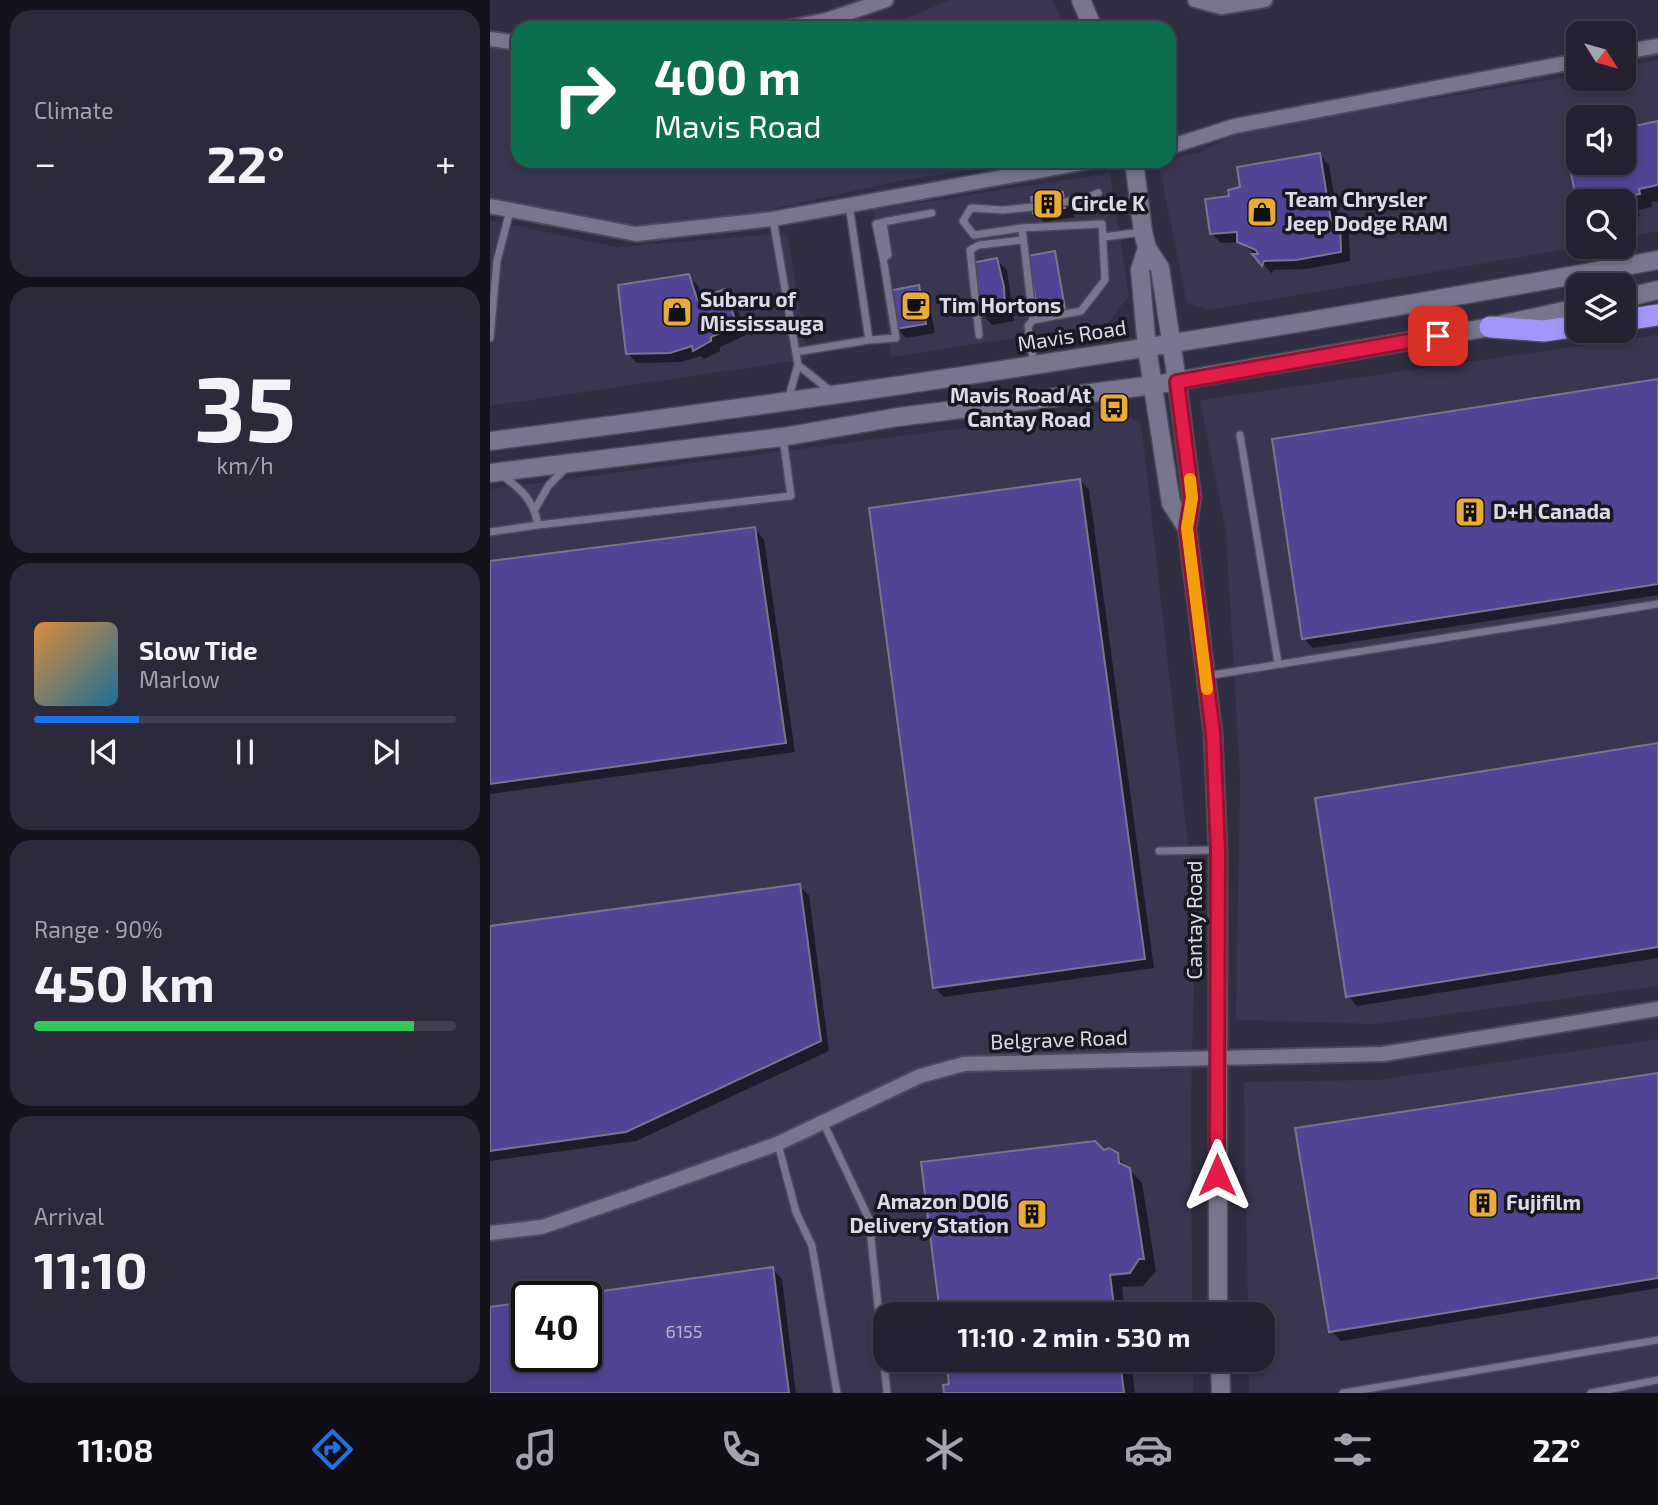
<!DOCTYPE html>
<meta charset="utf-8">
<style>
:root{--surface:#242232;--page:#2c2a3a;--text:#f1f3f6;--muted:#a3a4ac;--line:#413f4d;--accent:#1a73e8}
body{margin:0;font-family:"Exo 2",sans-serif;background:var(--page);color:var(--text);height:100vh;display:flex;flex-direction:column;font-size:26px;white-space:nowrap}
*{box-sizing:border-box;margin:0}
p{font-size:23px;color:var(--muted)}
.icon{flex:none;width:38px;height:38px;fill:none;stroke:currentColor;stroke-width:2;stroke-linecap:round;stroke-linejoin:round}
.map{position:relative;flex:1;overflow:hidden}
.drawer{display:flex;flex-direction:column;gap:10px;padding:10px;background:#14131c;width:490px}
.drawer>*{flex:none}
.top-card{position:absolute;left:21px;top:21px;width:665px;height:147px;border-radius:21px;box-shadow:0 4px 10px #0003,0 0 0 2px var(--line);background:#0b6e4f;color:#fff;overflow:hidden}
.needle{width:46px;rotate:127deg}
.controls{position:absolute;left:1076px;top:21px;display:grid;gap:14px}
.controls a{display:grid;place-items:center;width:70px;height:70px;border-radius:14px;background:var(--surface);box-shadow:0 4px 10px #0003,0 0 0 2px var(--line);font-size:35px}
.speed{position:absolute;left:21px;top:1281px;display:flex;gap:14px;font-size:35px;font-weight:700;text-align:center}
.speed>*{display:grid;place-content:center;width:91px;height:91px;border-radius:50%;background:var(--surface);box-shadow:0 4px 10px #0003,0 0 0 2px var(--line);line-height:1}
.speed .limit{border:4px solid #111;border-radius:10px;background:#fff;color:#111}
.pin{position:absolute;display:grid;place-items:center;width:60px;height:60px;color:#fff;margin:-30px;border-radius:14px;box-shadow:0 4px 10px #0006}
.me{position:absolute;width:77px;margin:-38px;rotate:0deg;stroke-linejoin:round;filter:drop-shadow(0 0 5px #0008)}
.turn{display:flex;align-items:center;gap:24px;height:147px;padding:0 28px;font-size:32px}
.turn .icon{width:91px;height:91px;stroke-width:2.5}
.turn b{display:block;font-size:49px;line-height:60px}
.big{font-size:52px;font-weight:700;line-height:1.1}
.drawer .tile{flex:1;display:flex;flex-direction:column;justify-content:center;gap:10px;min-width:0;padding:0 24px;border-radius:21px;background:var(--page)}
.drawer .dial{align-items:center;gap:0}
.dial b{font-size:91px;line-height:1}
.song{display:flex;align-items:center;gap:21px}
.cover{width:84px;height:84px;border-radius:10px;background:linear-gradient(135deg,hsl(30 70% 55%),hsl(200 70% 35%))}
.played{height:7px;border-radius:4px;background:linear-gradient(90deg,var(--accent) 25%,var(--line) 25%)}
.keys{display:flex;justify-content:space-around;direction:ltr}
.heat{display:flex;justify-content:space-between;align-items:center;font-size:38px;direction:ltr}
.charge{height:10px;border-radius:5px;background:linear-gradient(90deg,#34c759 90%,var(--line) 0)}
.trip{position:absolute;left:383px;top:1302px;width:402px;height:70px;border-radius:21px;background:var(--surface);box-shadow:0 4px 10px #0003,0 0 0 2px var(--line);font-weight:700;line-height:70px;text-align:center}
.dock{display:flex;height:112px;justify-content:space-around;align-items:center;background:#0e0e14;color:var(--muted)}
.dock .icon{width:49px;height:49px}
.dock .selected{color:var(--accent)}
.dock b{font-size:32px;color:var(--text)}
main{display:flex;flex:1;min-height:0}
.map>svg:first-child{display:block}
</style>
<main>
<section class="drawer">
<div class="tile"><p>Climate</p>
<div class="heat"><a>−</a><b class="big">22°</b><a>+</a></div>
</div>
<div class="tile dial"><b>35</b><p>km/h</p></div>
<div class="tile">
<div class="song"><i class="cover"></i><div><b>Slow Tide</b><p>Marlow</p></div></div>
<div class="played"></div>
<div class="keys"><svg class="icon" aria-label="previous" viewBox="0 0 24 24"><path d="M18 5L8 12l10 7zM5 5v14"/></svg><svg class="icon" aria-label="pause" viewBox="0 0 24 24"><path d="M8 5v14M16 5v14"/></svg><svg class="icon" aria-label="next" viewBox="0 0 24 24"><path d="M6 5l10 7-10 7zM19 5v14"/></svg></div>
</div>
<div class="tile"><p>Range · 90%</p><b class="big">450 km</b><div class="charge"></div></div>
<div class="tile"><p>Arrival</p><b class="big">11:10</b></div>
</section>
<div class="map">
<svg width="1168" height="1393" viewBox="0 0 1168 1393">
<rect width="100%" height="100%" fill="#302e43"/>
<path fill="#393651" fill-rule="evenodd" d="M459,0h103l14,28h-181z
M0,46l28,4v111h510l-130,20 -138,31 -122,19 -148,-33z
M1168,60v171l-34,7v-37h-46l2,46 -372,63 -21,-7 -29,-142 40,-8 47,-23 333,-55v4h46v-13zM1088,117h46v46h-46z
M620,173l19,123 -22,28 -216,33 -18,-147z
M0,220l126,27 171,-14 21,126 -318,47z
M1168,335v651l-282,38 -140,-4 4,-243 -14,-245 -26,-132z
M628,408l22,16 3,14 53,478 -5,181 1,217h-306v46h307v33h-703v-904zM37,1297h59v59h-59z
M1168,1039v354h-409v-33h15v-46h-16l-4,-232 134,-2z"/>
<path fill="#0007" d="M1168,123v78l-7,1 1,5 -14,3 2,6 -16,4v-19h-45l-10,-46 9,-2v10h46v-33z
M830,155l9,10 10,59 10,9 1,28 -44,8 -33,1 -1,4 -17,-20 -16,-12 -18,1 -10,-10 21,-35 10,-10z
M572,194l10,9 2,14 -30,5 -9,-10z
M564,253l12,58 -24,5 -3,-3z
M507,260l10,10 7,51 -22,4 -9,-10z
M198,276l10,10 4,13 23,-8 10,10 11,34 -26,12v4l-16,8 -3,-3 -21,6 -43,1 -10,-10z
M428,287l10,10 7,36 -29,5 -9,-10z
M1168,381v214l-345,53 -9,-9z
M590,480l9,10 65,478 -210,29 -9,-9z
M264,529l10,10 31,213 -305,42v-232z
M1168,745v213l-301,48 -9,-10z
M309,886l10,9 20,156 -193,90 -146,20v-233z
M1168,1074v214l-317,53 -10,-10z
M622,1151l30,32 14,88 -13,15 -21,1 3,27h-183l-19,-151z
M282,1269l10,10 14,114h-306v-84l37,47h59z
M457,1360h184l4,33h-189l4,-8z"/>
<path fill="#524494" stroke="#78768f" stroke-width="2" d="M526,20l4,8h-21z
M1168,121v64l-19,4 1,5 -14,3 2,6 -50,-2v7l-11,-54 11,-3v12h46v-35z
M830,153l11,68 9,1 1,30 -45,8 -32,1 -2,5 -10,-12h6l-2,-4 -19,-8v-10l-27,2 -5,-35 24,-3 -1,-6 12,-3 -3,-20z
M573,192l2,16 -32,5 -2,-16z
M565,251l10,58 -27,5 -10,-58z
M507,258l7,29 1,25 -24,4 -9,-53z
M199,274l8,25 28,-10 12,37 -26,11v4l-18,10 -1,-5 -22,7 -44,1 -8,-69z
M429,285l7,39 -31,5 -7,-38z
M1168,379v205l-356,55 -30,-200z
M590,479l65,480 -212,29 -64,-480z
M265,527l31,216 -296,41v-223z
M1168,743v204l-312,50 -31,-199z
M310,884l21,157 -195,91 -136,19v-225z
M1168,1073v205l-329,54 -34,-204z
M605,1141l9,9 5,-2 9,5 1,10 11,5 14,91h-5l-9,14 -20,2 5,39h-175l-19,-152z
M283,1267l16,126h-299v-86l37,-5v54h59v-59h-26z
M456,1360h174l4,33h-180l-1,-8 6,-1z"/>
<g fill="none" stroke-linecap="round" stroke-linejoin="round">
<g stroke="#4b495b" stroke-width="10">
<path id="service" d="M574,202l20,-3 14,-6
M283,219l25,146 -10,35
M532,228l-48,7 -11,-14 8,-13 32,2 29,-3
M613,237l40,-5
M393,258l-7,-34 7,-2
M543,320l48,-9 24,-31 -3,-56 -80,4 11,92 -5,6 6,39
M489,335l-9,-85 9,-5 43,-5
M0,338l7,-77 13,-50
M379,340l27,-2 -13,-80 5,-3 -5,-33 49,-9
M306,352l73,-12 -20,-135
M308,365l35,28
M750,435l38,228
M10,474c21,15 34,26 38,51l253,-29 -8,-58
M45,509l14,-24 17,-17
M0,532l48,-7
M716,676l452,-72
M669,851l59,-1
M333,1122l46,97 18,174
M288,1144l18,68 16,34 25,147
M853,1393l315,-53
M1101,1393l67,-13"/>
</g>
<g stroke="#4b495b" stroke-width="18">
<path id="minor" d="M705,0l26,7 44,-7
M296,28l41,-8 59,-20
M0,39l28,4
M1134,52l34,-6
M679,147l66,-21 343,-65
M0,206l146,28 137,-15 319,-58
M0,1233l52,-6 84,-29 151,-54 143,-68 44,-12 419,-10 275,-45"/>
</g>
<g stroke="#4b495b" stroke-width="21">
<path id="tertiary" d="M591,0l12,28
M644,161l9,71 4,16 13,20 17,113 15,117 -5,30 26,205 5,117v464
M657,248l-7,22 7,78 24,155 16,25
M730,1360l1,33"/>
</g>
<g stroke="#4b495b" stroke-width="21">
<path id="secondary" d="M1134,298l34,-8
M0,441c391,-49 780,-110 1168,-181
M0,473l292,-36 116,-20 256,-32 336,-58 88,-19"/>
</g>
<g stroke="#4b495b" stroke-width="24">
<path id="motorway" d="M1134,320l34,-5
M1000,327l54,4 34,-5"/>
</g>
<use href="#service" stroke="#78768e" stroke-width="7"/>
<use href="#minor" stroke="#78768e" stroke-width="14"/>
<use href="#tertiary" stroke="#78768e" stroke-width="18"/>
<use href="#secondary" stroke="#78768e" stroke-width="18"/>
<use href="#motorway" stroke="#a396fb" stroke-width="21"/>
</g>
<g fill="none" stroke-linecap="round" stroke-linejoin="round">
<g stroke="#92132f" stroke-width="18">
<path id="route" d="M727,1175l1,-325 -5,-117 -26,-205 5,-30 -15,-116 261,-46"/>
</g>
<use href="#route" stroke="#e11d48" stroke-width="12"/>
<path stroke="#f59e0b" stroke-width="12" d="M700,479l2,19 -5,30 20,161"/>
</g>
<defs>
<g id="building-square" transform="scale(1.575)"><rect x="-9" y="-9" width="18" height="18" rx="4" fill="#e9aa38" stroke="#181821"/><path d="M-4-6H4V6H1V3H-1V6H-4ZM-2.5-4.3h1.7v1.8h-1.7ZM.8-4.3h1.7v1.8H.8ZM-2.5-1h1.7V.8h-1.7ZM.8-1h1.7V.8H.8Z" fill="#111"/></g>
<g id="shop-square" transform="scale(1.575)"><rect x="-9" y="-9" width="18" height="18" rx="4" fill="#e9aa38" stroke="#181821"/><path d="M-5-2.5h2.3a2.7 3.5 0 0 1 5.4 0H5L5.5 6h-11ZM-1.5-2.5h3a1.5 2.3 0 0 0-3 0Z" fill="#111"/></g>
<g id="cafe-square" transform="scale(1.575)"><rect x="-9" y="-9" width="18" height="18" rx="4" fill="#e9aa38" stroke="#181821"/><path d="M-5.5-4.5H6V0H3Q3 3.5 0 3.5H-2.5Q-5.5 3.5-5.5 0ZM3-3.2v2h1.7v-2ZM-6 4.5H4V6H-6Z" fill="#111"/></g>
<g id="bus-square" transform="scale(1.575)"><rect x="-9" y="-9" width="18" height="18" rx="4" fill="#e9aa38" stroke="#181821"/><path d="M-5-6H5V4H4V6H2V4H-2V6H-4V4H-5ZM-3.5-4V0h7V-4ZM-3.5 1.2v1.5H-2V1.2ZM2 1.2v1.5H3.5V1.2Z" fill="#111"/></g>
</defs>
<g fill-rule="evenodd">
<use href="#building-square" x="558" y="204"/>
<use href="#shop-square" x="772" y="212"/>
<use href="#cafe-square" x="426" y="306"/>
<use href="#shop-square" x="187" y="312"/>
<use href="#bus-square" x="624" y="408"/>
<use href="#building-square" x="980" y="512"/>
<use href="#building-square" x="993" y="1203"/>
<use href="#building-square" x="542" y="1214"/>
</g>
<g text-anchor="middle" stroke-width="7" stroke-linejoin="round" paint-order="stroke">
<g font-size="18" fill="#b9b4d3">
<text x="194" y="1338">6155</text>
</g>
<g font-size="21" font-weight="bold" fill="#dbdae8" stroke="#181821" text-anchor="start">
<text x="795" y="207">Team Chrysler<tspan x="795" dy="24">Jeep Dodge RAM</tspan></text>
<text x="581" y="211">Circle K</text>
<text x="210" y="307">Subaru of<tspan x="210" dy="24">Mississauga</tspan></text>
<text x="449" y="313">Tim Hortons</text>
<text x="601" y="403" text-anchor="end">Mavis Road At<tspan x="601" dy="24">Cantay Road</tspan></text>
<text x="1003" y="519">D+H Canada</text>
<text x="519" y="1209" text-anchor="end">Amazon DOI6<tspan x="519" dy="24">Delivery Station</tspan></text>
<text x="1016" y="1210">Fujifilm</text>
</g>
<g font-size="21" fill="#dbdae8" stroke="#181821">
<text transform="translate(582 336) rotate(-9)" y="7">Mavis Road</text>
<text transform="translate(705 920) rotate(-90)" y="7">Cantay Road</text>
<text transform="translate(569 1040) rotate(-2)" y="7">Belgrave Road</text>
</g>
</g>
</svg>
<div class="controls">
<a><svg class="needle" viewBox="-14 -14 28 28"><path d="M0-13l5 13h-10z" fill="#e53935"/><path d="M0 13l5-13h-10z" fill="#a3a4ac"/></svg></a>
<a><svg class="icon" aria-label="sound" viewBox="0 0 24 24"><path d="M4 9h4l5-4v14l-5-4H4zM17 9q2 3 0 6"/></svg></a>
<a><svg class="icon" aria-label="search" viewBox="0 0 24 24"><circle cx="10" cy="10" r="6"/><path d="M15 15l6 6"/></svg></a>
<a><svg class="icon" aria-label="layers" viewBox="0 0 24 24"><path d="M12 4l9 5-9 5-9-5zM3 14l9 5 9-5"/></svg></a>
</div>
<div class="speed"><div class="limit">40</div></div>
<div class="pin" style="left:948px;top:336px;background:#d93025"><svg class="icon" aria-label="arrive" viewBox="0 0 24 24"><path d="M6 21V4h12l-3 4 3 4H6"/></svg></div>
<svg class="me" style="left:727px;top:1175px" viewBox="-20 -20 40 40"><path d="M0-17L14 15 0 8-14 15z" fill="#e11d48" stroke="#fff" stroke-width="4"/></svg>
<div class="trip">11:10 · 2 min · 530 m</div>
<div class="top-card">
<div class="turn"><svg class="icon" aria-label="right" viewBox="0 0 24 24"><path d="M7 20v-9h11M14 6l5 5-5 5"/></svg><div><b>400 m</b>Mavis Road</div></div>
</div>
</div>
</main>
<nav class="dock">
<b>11:08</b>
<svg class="icon selected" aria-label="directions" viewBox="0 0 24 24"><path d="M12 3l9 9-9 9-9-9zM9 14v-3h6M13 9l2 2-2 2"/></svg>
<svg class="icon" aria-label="music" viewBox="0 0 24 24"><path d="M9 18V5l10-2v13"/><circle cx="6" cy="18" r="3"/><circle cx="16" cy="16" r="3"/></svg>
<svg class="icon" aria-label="phone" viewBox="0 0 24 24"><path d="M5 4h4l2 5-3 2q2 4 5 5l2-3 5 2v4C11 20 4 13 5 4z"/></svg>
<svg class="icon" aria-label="climate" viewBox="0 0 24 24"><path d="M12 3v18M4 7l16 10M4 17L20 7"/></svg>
<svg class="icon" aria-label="car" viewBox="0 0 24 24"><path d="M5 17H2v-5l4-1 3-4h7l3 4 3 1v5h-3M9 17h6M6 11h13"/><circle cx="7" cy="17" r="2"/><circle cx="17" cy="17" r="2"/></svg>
<svg class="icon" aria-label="filters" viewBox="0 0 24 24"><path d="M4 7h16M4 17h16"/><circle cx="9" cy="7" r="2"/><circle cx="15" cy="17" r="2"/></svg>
<b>22°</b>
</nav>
